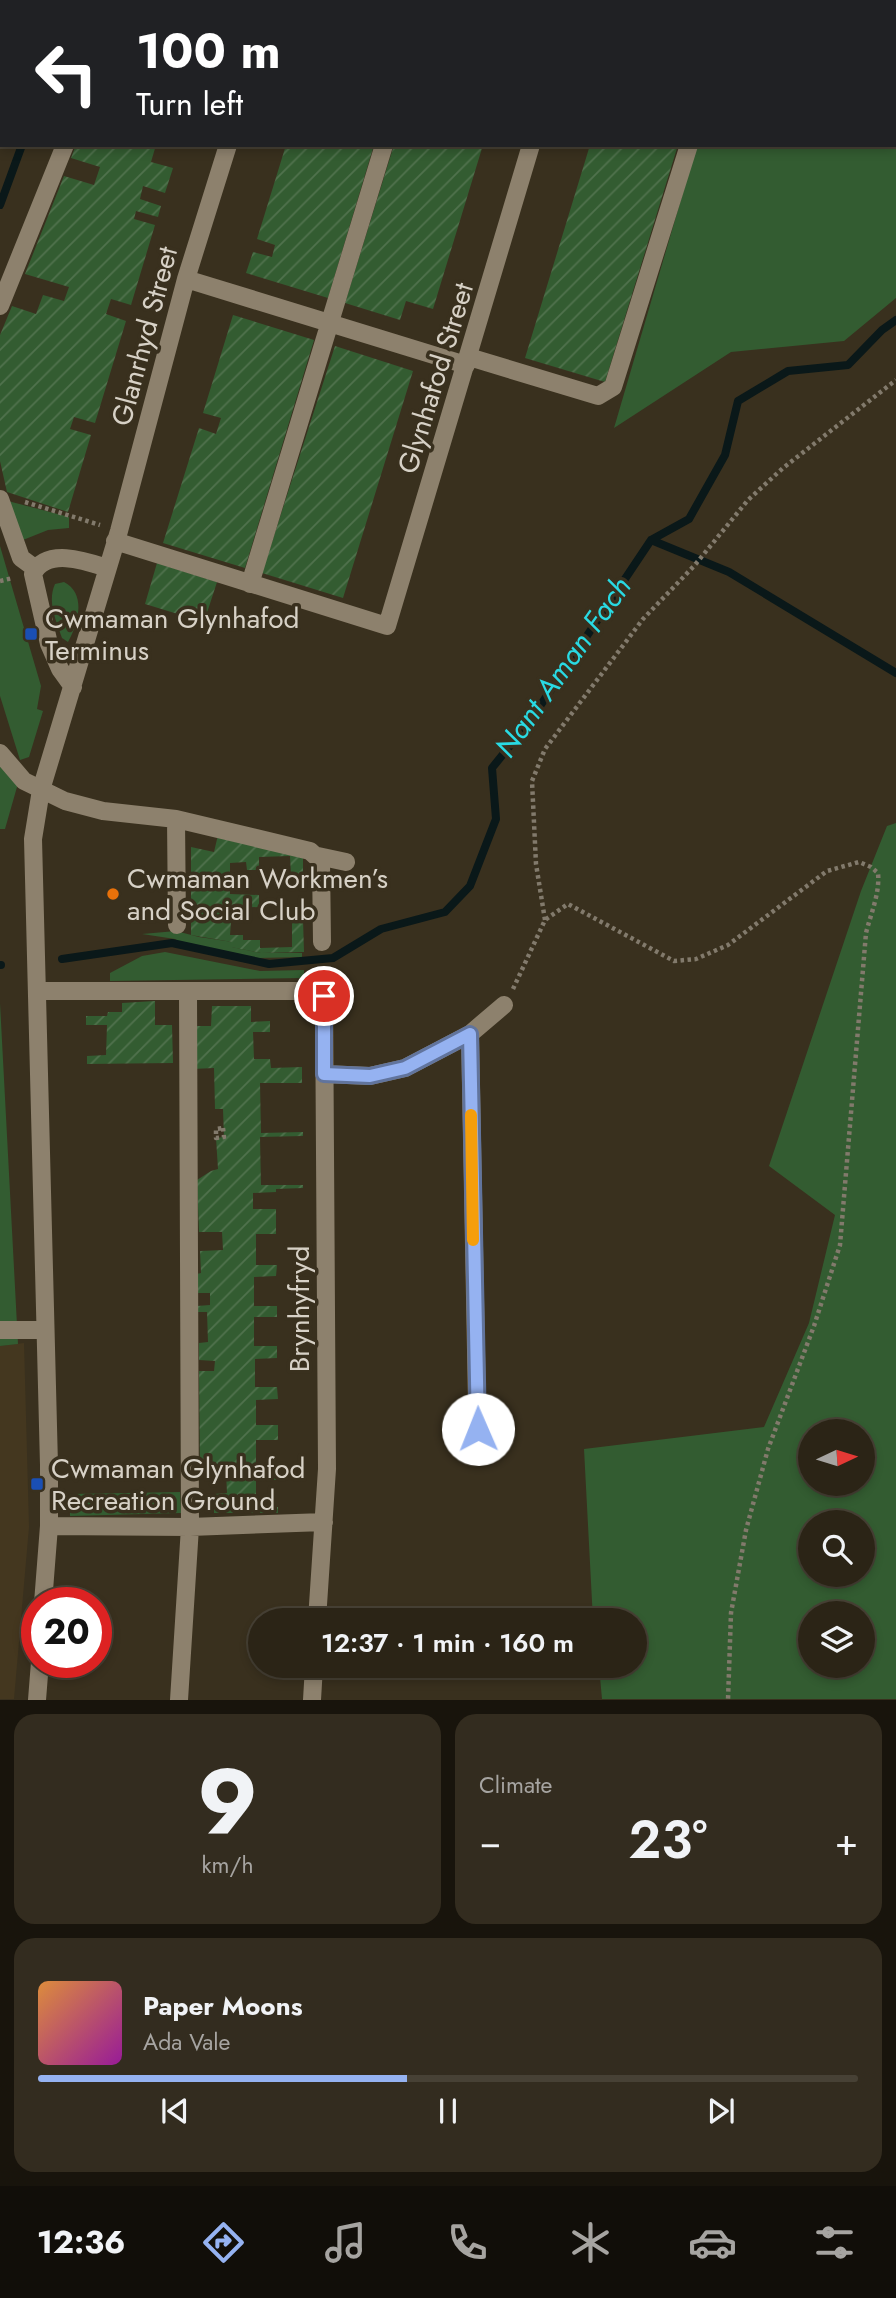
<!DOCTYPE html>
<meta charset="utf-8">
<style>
:root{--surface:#2b2416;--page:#332c1f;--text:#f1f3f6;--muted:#a6a4a1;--line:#474135;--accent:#95b2f1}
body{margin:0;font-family:Jost,sans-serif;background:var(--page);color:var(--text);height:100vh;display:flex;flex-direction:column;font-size:26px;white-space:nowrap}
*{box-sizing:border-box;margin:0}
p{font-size:23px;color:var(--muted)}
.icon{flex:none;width:38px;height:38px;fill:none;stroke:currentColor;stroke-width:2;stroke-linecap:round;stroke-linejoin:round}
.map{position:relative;height:1700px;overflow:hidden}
.panel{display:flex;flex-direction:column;gap:14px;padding:14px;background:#18140c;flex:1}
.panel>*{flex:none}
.hud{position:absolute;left:0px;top:0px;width:896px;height:147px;box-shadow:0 4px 10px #0003,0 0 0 2px var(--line);background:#202124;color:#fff;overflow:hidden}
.needle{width:46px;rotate:86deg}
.fabs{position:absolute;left:798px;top:1419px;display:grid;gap:14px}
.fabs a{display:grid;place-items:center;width:77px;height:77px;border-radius:50%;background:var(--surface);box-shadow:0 4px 10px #0003,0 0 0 2px var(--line);font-size:35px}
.speed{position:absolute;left:21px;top:1587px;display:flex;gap:14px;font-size:35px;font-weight:700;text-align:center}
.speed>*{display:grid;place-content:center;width:91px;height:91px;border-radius:50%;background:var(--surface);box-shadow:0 4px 10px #0003,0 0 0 2px var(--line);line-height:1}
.speed .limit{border:10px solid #d22;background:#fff;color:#111}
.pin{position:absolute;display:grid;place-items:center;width:60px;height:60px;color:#fff;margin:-30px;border:4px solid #fff;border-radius:50%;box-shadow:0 2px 7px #0007}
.me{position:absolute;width:77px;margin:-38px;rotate:359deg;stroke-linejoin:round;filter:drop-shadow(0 0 5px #0008)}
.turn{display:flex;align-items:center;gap:24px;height:147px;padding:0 21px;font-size:32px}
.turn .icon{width:91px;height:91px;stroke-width:2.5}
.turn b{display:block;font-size:49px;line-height:60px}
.big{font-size:52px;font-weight:600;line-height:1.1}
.panel .widget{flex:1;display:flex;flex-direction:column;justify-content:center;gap:10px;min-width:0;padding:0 24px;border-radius:21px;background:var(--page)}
.panel .dial{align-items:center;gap:0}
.dial b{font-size:91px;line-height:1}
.song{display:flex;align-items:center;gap:21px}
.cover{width:84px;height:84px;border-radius:10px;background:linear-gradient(135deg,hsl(30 70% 55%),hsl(300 70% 35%))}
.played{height:7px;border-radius:4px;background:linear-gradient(90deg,var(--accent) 45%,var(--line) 45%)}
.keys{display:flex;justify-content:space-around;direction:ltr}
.heat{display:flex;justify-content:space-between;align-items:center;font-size:38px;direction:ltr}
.panel .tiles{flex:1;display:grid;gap:14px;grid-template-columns:1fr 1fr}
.widget:last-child{grid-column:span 2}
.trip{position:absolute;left:248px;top:1608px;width:399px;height:70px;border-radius:35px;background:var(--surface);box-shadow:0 4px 10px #0003,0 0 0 2px var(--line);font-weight:600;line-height:70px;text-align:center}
.tabs{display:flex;height:112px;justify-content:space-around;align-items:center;background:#110e09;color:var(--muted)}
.tabs .icon{width:49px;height:49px}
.tabs .current{color:var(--accent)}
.tabs b{font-size:32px;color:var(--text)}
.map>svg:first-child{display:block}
</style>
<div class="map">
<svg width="896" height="1700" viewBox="0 0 896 1700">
<defs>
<pattern id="garden-furrows" width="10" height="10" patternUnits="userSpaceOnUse" patternTransform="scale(1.75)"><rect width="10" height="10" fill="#335c31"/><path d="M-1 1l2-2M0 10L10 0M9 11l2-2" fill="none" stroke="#50724d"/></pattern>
</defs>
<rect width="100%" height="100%" fill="#39301e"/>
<path fill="#44371f" d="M24,1343l5,184 -15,172h-14v-353z"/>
<path fill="#335c31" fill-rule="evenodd" d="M748,0h148v298l-52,43 -113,11 -117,76 83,-283h197v-143h-146z
M8,501l61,16v11l-21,2 -25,10z
M0,546l41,140 -4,23 6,2 -14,46 -9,3 -20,-64z
M64,582c23,12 14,42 4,60l-6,-4c-6,-18 -15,-36 -7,-54z
M0,762l19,18 -14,49h-5z
M896,823v876h-294l-3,-33h36v-46h-42l-9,-171 180,-22 45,-104 26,-108 -66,-49 92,-275 26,-65zM810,1432h53v52h-53zM810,1522h53v53h-53zM810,1614h53v52h-53z
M176,931l23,6 34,5 -1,5 29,6h41v4l-44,1 -75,-14 -8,-5 -33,-5z
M165,952l95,19 44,-1v8l-194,3v-8l32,-17z
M0,953v50l18,341 -18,2z
M180,1492l1,21 -111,3v-22z"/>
<path fill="url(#garden-furrows)" d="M76,145h80l-5,17 22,6 -8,25 -22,-7 -3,13 21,7 -3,11 -22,-6 -2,8 21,6 -24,80 -20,-6 -5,15 20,7 -31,102 -21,-6 -4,12 21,6 -23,77 -61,-20 -7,-31v-126l12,-29 24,8 7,-19 21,6 5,-14 -44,-13 39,-98 30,9 6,-18 -29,-9z
M286,145h88l-46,153 -82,-25 7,-21 19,5 3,-12 -18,-6z
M394,145h89l-50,164 -27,-8 -6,19 -55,-17z
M590,145h88l-73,237 -80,-24z
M233,315l81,25 -69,228 -82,-25 36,-115 17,6 5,-16 -18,-5z
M335,346l78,25 -70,227 -81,-25z
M157,563l60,19 -13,40 -59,-18z
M218,835l85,20v20h-12l-1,-19 -31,1v13h-12l-1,-8 -16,1v31l29,1v12l-27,1 -2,27h13v5h17v8l32,-1v-28h11l1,33 -43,1 -30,-6 1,-5 -41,-7v-88l23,5z
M155,1001v24h17l1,38 -86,1v-8l19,-1 1,-30h-21v-9h21l1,-4h14v-9z
M212,1006h39v16l19,-1v11h-17l1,27h16l1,9 31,-1v16h-42l1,50 42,-1v4l-43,1 1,48h42v3l-27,1v3l-23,1v16h23v25h-20v31h21l-1,11 -22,1v29h23v11h-23v29h23v12l-22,1v28h22l1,12 -22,1v25h22v15h-22v27h22v13h-22v27h22v6h-64v-19l13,-1 -1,-20h-26l-1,-102h15l1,-10 -16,-1v-17l9,-1 -1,-30h-10v-6l13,-1v-12h-12l-1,-19 4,-1 -1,-22 23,-1 -1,-18h-23l-2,-52 14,-9 7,-2 -2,-31 8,-1 -1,-28h-8l-1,-41 -21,1 -1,-43h19z"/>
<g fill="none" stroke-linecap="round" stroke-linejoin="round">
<path stroke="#0a1819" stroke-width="8" d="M89,2l1,-2
M0,205l22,-60
M651,540l78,32 167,101
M62,959l110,-16 97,21 64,-6 48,-29 64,-17 25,-26 26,-67 -4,-51 38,-47 121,-181 38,-21 36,-64 13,-54 50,-30 60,-6 34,-35 14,-10
M0,965h1"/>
<path stroke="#827a6c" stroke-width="4.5" stroke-dasharray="3.5 3.5" stroke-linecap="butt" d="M25,502l75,23
M0,581l13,-3
M545,920l-9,-56 -4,-83 13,-32 98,-130 51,-53 54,-66 35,-32 113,-88
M513,989l32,-69 23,-16 106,57 22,-2 32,-14 99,-74 32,-9 12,5 7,6c2,20 -7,40 -12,60l-26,312 -26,81 -46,123 -22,81 -15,83 -3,87
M223,1128l1,9 -8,1v-9z
M112,1506l1,-13"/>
<path stroke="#8d816d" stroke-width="18" d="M122,2l1,-2
M272,2l1,-2
M427,2v-2
M573,2v-2
M186,279l280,86
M0,306l65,-161
M469,357l129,39 15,-9 76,-242
M0,499l21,59 15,11
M115,541l272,85 144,-481
M250,584l134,-439
M73,687l-13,-18 -11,-25 -16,-70c13,-27 53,-13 74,-6
M0,753l24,28 41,20 38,10 73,8 134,32 11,10 1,81
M176,819l1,106
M318,856l28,6
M37,991h260l27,5 3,473 -10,151
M470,1034l8,422
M324,1074l46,2 35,-8 65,-34 34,-29
M0,1330h45
M49,1526l141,1 134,-5
M43,1603l6,-77v-61l-16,-626 8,-49 78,-259 67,-252 42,-134
M37,1700l3,-38
M179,1700l11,-173 -2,-536
M312,1700l2,-34"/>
</g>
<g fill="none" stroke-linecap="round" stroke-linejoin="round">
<g stroke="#61749d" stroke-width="18">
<path id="route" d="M324,996v78l46,2 35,-8 65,-34 8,395"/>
</g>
<use href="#route" stroke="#95b2f1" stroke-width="12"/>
<path stroke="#f59e0b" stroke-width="12" d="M471,1115l2,125"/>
</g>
<g fill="#1a4fb4" stroke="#39301e" stroke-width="2.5">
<rect x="24" y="627" width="14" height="14" rx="3.5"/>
<rect x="30" y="1477" width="14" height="14" rx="3.5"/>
</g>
<circle fill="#e8710a" stroke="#39301e" stroke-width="2.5" cx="113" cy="894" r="7"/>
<g text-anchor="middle" stroke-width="7" stroke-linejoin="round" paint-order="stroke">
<g font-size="28" fill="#d7d1c6" stroke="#39301e">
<text transform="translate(144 336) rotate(-75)" y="10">Glanrhyd Street</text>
<text transform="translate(435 378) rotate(-73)" y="10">Glynhafod Street</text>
<text transform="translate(299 1309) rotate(-90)" y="10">Brynhyfryd</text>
</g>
<g font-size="28" fill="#d7d1c6" stroke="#39301e" text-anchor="start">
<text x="45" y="628">Cwmaman Glynhafod<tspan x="45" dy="32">Terminus</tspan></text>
<text x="127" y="888">Cwmaman Workmen’s<tspan x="127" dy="32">and Social Club</tspan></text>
<text x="51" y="1478">Cwmaman Glynhafod<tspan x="51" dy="32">Recreation Ground</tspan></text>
</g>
<g font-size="30" font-style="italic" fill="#29dae3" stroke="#39301e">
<text transform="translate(563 667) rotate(-55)" y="10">Nant Aman Fach</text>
</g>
</g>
</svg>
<div class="fabs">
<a><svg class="needle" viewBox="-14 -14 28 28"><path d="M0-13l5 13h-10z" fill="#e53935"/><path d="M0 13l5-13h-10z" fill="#a6a4a1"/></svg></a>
<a><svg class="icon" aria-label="search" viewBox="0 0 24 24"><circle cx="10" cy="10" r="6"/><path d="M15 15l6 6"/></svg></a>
<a><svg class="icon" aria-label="layers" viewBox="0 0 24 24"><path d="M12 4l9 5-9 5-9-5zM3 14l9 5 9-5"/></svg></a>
</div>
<div class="speed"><div class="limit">20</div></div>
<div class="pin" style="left:324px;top:996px;background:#d93025"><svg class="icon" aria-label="arrive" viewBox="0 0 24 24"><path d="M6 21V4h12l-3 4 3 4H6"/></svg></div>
<svg class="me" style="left:478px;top:1429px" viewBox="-20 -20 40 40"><circle r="19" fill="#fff"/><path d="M0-13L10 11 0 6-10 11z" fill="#95b2f1"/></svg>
<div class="trip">12:37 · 1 min · 160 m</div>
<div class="hud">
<div class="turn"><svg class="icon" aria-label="left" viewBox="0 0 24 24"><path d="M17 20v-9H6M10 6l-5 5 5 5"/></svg><div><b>100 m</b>Turn left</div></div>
</div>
</div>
<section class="panel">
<div class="tiles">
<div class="widget dial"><b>9</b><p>km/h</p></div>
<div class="widget"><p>Climate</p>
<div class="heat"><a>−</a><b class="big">23°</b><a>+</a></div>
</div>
<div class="widget">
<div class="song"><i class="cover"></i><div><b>Paper Moons</b><p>Ada Vale</p></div></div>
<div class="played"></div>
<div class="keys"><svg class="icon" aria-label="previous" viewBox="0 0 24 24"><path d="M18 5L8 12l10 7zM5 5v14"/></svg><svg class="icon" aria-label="pause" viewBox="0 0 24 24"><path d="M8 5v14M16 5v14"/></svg><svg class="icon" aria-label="next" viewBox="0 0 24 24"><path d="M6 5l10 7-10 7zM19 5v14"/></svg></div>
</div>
</div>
</section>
<nav class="tabs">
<b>12:36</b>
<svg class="icon current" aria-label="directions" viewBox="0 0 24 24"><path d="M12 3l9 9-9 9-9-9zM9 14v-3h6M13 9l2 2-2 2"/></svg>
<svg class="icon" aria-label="music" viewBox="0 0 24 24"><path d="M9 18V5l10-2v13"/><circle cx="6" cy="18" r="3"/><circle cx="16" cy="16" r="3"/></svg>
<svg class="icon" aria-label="phone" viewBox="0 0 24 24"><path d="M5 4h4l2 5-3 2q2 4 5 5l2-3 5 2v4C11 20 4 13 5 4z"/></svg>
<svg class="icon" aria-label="climate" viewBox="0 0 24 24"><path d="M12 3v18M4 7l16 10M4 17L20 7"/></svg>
<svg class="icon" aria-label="car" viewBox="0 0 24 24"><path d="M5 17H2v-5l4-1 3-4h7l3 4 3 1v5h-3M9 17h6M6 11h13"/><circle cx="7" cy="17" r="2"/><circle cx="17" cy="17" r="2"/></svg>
<svg class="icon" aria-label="filters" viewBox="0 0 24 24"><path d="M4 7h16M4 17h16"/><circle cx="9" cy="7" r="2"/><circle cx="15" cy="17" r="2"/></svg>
</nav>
